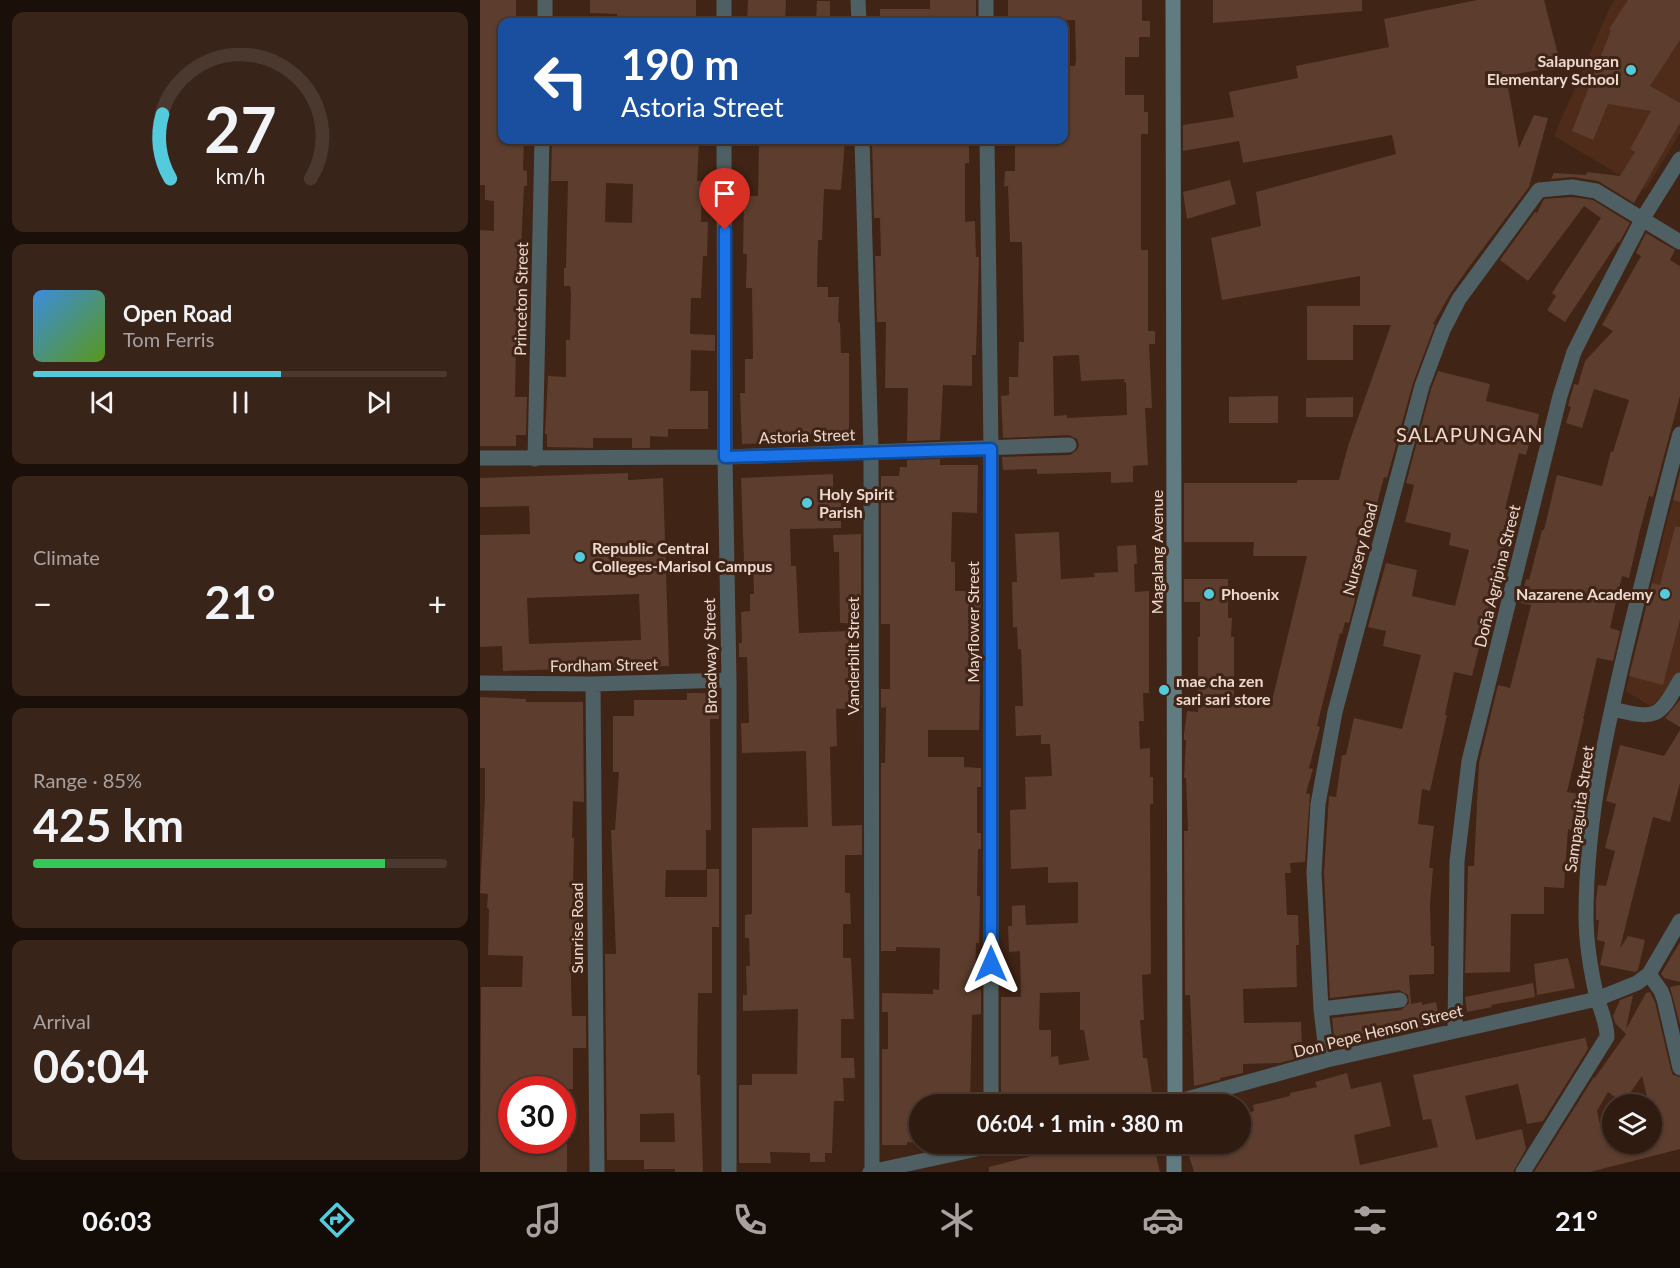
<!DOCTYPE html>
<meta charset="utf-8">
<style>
:root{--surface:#301b10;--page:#382419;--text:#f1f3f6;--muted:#a8a19f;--line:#4b3930;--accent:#54cadd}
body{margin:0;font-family:Lato,sans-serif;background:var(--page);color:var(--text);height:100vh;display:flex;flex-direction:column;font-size:22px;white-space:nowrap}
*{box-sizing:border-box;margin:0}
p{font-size:20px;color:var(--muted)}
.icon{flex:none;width:33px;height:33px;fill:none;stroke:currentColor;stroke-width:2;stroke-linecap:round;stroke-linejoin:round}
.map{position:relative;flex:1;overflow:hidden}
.drawer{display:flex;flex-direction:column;gap:12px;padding:12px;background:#1a0f09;width:480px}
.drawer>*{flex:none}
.banner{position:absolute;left:18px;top:18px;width:570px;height:126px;border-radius:12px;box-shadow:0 2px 4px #0004,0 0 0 2px var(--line);background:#1a4fa0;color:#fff;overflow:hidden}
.tools{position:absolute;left:1122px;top:1094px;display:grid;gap:12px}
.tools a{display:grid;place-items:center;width:60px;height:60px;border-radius:50%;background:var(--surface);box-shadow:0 2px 4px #0004,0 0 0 2px var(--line);font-size:30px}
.speed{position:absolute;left:18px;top:1076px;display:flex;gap:12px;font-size:30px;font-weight:700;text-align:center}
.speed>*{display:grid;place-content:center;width:78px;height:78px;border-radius:50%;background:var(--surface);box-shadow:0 2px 4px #0004,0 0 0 2px var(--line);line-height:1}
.speed .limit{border:9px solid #d22;background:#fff;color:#111}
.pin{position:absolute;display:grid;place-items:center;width:51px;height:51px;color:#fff;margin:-62px -26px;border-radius:50% 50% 50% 0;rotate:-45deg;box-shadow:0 0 6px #0007}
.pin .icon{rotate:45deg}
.me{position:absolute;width:66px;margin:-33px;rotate:0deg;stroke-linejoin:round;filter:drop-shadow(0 0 4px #0008)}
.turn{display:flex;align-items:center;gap:21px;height:126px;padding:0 24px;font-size:27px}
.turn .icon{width:78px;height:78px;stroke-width:2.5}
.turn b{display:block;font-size:42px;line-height:51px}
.big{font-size:45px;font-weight:700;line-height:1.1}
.drawer .tile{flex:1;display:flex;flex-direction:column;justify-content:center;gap:9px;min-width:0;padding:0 21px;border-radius:12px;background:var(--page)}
.drawer .dial{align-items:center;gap:0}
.dial svg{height:156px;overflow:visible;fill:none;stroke:var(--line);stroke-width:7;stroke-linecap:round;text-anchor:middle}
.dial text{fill:var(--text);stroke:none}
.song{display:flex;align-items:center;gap:18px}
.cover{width:72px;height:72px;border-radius:9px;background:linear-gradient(135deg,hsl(210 70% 55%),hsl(90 70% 35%))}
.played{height:6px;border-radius:3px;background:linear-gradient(90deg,var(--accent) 60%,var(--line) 60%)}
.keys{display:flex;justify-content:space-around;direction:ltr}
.heat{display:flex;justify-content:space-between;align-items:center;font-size:33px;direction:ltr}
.charge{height:9px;border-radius:4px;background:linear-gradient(90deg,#34c759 85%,var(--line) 0)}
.trip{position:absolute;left:429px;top:1094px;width:342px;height:60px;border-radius:30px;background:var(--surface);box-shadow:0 2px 4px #0004,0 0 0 2px var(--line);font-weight:700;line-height:60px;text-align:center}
.tabs{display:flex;height:96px;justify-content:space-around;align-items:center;background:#130b06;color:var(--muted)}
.tabs .icon{width:42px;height:42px}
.tabs .selected{color:var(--accent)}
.tabs b{font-size:27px;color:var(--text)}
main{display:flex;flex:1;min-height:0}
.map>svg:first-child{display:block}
</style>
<main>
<section class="drawer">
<div class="tile dial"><svg viewBox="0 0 100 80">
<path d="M14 69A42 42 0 1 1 86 69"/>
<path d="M14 69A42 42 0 0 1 10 36" stroke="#54cadd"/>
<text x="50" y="56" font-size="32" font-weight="700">27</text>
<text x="50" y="72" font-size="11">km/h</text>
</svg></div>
<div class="tile">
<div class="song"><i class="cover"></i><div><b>Open Road</b><p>Tom Ferris</p></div></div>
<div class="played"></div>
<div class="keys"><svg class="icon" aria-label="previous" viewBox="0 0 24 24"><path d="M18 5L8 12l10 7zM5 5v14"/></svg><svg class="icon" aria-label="pause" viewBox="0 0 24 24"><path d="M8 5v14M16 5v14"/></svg><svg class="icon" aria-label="next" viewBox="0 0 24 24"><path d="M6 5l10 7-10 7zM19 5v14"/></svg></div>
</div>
<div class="tile"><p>Climate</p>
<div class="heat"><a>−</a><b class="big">21°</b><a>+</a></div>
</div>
<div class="tile"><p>Range · 85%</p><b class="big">425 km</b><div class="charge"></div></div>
<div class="tile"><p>Arrival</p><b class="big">06:04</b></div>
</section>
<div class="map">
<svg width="1200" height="1172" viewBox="0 0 1200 1172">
<rect width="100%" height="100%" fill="#402416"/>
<path fill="#4e2c19" d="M1135,0h65v133l-35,57 -91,-54 56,-129z
M1200,480v191l-12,22 -18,13 -24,-15 42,-174z"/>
<path fill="#5c3d2e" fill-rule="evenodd" d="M0,0h36v22h-14v3h-4l-1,48h5v67h22l-1,30 4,1v15h-3l-4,83h3l-1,61h3l-1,14h-8l-1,53h12l-1,38h-10v11h-36v-216l14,1v-30l-9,-1v-15h-5z
M110,0h106v22h-79v-8l-27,-1z
M268,0h38l-1,22h-38z
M450,0h46v22h-96v-13h50z
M528,0h134v21h8v16h-11v20h-14v38h19v17h4v22h-7v116h7v81h7v13h-6l3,64h-7l3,57 -15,1v16l-22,1v-11l-74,2v-5l-34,1 -1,-13 68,-2 7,-5 2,-5 -2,-6 -8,-4 -66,3 -2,-42 8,-1v-18h9l1,-35h5l-2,-100h-12l-2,-56 -4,1 1,-16h10v-31h49v-74h11l1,-6 -1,-40 -67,1zM599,355l2,26 43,-2v3h2l1,33 -60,3v-3l-13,1 -1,-60z
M733,0h149v11l-149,12z
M997,0h67l17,66 -55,10 13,72 15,-33 14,3 -19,69 -60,80 -19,27 -17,30 2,1 -22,58 -26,95 -3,-1 -1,4 -14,53 -8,-2 -11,41 11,3 -12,47 -4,-1 -3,12 -2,-1 -23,93 3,1 -11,41 4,1 -7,24 4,1 -5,68 -15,1 1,10h-6l2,42h11l1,30h-3l1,42 -54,2 1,34 57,-1 1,24h6l1,9 -29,8 -37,1v9l-23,5v2l-26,6 -4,-91h-5l-1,-164h4l-2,-53h-2l2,-38h-2v-6l3,-23 11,1v-75h2v-35h-16v-23h44v39h4l-1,19h3v64l37,4 36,-149h-54l1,-14h-70v-59h113v-3h42l9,-34 43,-121h-38v35h-46v-54h53v-30l-138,24 -11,-62 50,-12 -5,-34 140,-38 -4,-19 -149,28 -4,-22 -56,10v-26l51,-8 -5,-25 69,-14 -2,-12 93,-19 -5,-28z
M1148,0h52v40l-30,46 30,17v20l-46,80 -36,-22 -25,-4 -22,2 3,-6 32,2 1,-3 33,4 15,-24 -5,-3 21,-38 -43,-7 -15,36 -21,-9 39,-101 -2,-1z
M337,1h13v21h-14z
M72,140h50v5l34,1v-6h63l-2,41h5l-1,41h7l-1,34h-4l-2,42h-10l-1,36 25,1v16l-24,-1 -1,41h18v38h-40v8l-18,-1v12h-18v-10h-39v10l-46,-1v-13h-2l3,-58 18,1v-37h4l1,-47 -1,-7h-6v-18h2l2,-87h-17zM126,183l27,1 -1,39 -27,-1z
M279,140h86l-4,50 -17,-1 -2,51h-4l-1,47h11v10h11l-1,26 2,-1 1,31h8v87l-36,1v-7l-42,1 1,8 -30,1 -2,-51h5v-34h8l-1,-71h-6l1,-34h-4l1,-58h14z
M392,140h97v23h-4v59l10,-1 1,36h3l-3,98h-4v31l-29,-1 -3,55 -33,1 1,-53h-23l1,-66h-9l-2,-66h6l-1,-38h-6z
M750,180l6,24 -49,15 -4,-27z
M1092,197l21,3 37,23 -11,20 -1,-1 -53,80 -18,-12 9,-14 -4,-3 49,-75 -17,-12 -56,75 -28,-21 35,-48 2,1 7,-14z
M1166,233l29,17 -5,10 10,6v130l-27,101 -4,-1 -9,34 -11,48 -7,-2 -12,52 10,3 -7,30 -16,-3 -14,61h1l-17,73 12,2 -8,36 -3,-1 -4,59 -20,-1v27h-33l-1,58 -45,1 3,-107h6l5,-103 19,-78 12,3 21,-83 -11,-2 6,-24 3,1 13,-50h2l13,-55 45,11 9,-35 2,1 16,-52 -35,-11 -12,39 -16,-5 5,-16 -3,-1 6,-22 4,1 7,-24 28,-30 -11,-6 39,-69 -5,-3z
M958,371l52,13 -4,17 53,13 -3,16 -3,-1 -7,26 -7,-2 -14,56 8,2 -41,165 -18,-4 -9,43h2l-17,76 -8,-2 -4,35 16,2 -5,42h4l-3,37 1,41h3v28l-25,1 2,29 11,-2v3l14,-3 4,22 -89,21 -16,1 -3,-28 69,-8 8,-7 -1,-8 -9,-5 -69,8 -6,-125 5,-77 7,1 6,-42h4l8,-37 48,11 19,-74 -38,-9 3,-15 -18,-4 18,-64 31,7 -5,26 43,10 14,-56 -20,-5 2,-12 -46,-11 9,-37 -8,-2 25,-94z
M798,396v27h-49v-26z
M873,397v20h-47v-19z
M460,459v6h38l-1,48 -25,-1 -1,50h4v29h25l1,34h-8v30h8l-2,75h-51v27h36v10l17,1v19h-4v46h4v16h-3l-1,47h3l-1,47h-3l-1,47h6v24l-9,1 -2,89h-50v39l-13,-1v3h-25v-96h6v-37h-6v-19l51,1v-5l6,1 1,-42 -44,-1v4h-15v-188h4l1,-56 -5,1v-19h9v-65h-9v-148h18l1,-9h7v-7z
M1200,471v31l-7,-2z
M148,473v7l35,-2 6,188 -166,5 -1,-25 -22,1v-112l50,-1 -1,-28 -49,1v-29zM159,594l2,46 -112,4 -2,-46z
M353,474v25l8,-1v30l-51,1 1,37h5l3,67 50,-2 1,57 12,1v19l-26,1 1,37 -7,1 2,79 30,-1v30h-17v38h5l1,31h-8v34h8l3,61h-13v39h13l1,20h-12l1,23h-10l-2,52h-7v9h-15v-9l-40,-1 1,11h-32v-78h13v-11h45l1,-65 -55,2v-16h4l-1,-29h4l-1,-28h-4v-23l7,-1v-86l56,-1 -2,-76 -64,2 -1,-30h8l-2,-66h-8v-14h3l-1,-31 9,-1v-17h4l-1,-31h-9l-3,-85z
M1195,527h5v92l-17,66 -34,-9 23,-93 8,2z
M579,532l2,47 34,-2 -1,-4 24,-1 -1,-26 19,-1 1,19h-3l1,28 14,-1v102h-6l1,28h-5l1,28 10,-1v29h3v27h-3l1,170 -9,1 2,45h-4l3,38h4l5,35 -60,5 -27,4v2h-64v-107h20l-1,-46 -11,1 -1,-26h4v-20l13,-1 1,20 52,-2v-41l-30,1v-16l-37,2 -1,-59 16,-1 -1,-32 27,-1 -2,-32h-9v-9l-25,1 -1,-30h8l-2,-57h-3l-1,-22h-4l-1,-45h5l-2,-48zM600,992v38h4l5,30 -30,5 -1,-9 -7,1v-27h-12l1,-37z
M381,534v90l-21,-1 -1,-71h-5l-1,-17z
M207,693h32v26h-9l1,111h-5v40h-40l-1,27h42v-28h12v58h-7v66h-14l-1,82h3l3,97h-28v-3h-31v-9h-37l-2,-206h11l-5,-124h4l4,-58h-6v-56h21v-16h53zM194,1113l1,29h-35v-28z
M0,697l46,2v3h57l1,100 -11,-1 -1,37h2l-1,48h10l-2,59h-10v38l1,33h14v32h-13v41h-61v54l55,1v28h-87l1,-185h41l1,-31 -35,-1 1,-46 -2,-1 1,-14 -8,-1 5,-95v-30h-5z
M1200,700v27l-15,-9z
M1200,730v53l-10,39 -17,-5 -33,131 8,-12 17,4 -7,30 -3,2 -35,-7 5,-23 -8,-2 2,-20h-3v-20l2,-15 8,1 9,-35 -10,-3 11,-44 -10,-3 14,-56 44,11z
M1200,942v40l-16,-4 -3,-4z
M1088,958l7,30 -38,7 -3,-31z
M1053,983l2,14 -44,8 1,2 -25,5 -2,-15z
M1200,985v40l-10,-38z
M1170,992l5,10 16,68 2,5 7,2v72l-90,23h-56l60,-95v2l32,-45 -11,-11 -2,-7 7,-16 13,-5 -7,34 20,-36zM1162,1076l7,28h3v39h-40v-13l-10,3 -5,-22 11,-19 15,11z
M1105,1036l3,13 -45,72 -16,3 -9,-40 -53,12 11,44 46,-11 4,20 -13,23h-319l-9,-29h55v-28l14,-4 -1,-6 37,-9v-3l27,-6 -2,-5 32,-9 4,16 30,-7 10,44 -37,9 6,30 78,-18 -7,-28 -8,1 -10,-45 129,-28 42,-9v2z
M633,1143h40l7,29h-171v-5l73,-19 1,5 18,-5 1,3z"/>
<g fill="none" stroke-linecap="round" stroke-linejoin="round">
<path stroke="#4e6063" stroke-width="15" d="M244,0v22
M378,0l1,22
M506,0v22
M65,22v-22
M244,140l1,317 4,223v492
M382,140l9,311 1,721
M507,140l4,309v655
M0,458l245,-1 344,-12
M55,459l7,-319
M0,683l113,1 136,-4
M113,684l4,488
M1133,709c42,10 45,11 67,-29
M1169,974l12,17 3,8 16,69
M841,1009l79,-9
M975,1030l2,-169 12,-100 91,-365 14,-44 16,-32 53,-102 37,-59
M847,1060l-6,-51 -7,-136 4,-69 17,-92 87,-326 21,-56 16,-31 80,-109 33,-3 24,4 84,51
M689,1104l158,-44 270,-61 40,-16 12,-9 31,-53
M390,1172l135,-29
M1043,1172l84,-135c0,-14 -6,-26 -10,-39 -6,-26 -11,-55 -11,-82 0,-104 25,-209 50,-310 15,-57 28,-115 44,-172"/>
<path stroke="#607c81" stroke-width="15" d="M693,0l2,1104
M694,1172v-29"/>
</g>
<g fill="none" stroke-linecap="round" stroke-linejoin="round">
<g stroke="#114b97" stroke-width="15">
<path id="route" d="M245,230v227l266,-8v515"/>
</g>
<use href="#route" stroke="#1a73e8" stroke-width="10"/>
</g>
<g fill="#54cadd" stroke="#402416" stroke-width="2">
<circle cx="1151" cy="70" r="6"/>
<circle cx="327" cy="503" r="6"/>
<circle cx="100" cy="557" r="6"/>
<circle cx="729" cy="594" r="6"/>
<circle cx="1185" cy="594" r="6"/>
<circle cx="684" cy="690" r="6"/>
</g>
<g text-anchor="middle" stroke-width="6" stroke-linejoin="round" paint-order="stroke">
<g font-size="16" font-weight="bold" fill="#ecd9cf" stroke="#402416" text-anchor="start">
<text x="1139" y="67" text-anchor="end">Salapungan<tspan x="1139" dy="18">Elementary School</tspan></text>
<text x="339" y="500">Holy Spirit<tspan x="339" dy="18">Parish</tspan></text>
<text x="112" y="554">Republic Central<tspan x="112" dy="18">Colleges-Marisol Campus</tspan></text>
<text x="741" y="600">Phoenix</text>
<text x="1173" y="600" text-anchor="end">Nazarene Academy</text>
<text x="696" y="687">mae cha zen<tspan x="696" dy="18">sari sari store</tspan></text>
</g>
<g font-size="16" fill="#ecd9cf" stroke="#402416">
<text transform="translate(41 299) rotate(-89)" y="6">Princeton Street</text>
<text transform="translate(327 436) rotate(-2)" y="6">Astoria Street</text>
<text transform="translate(880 549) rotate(-75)" y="6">Nursery Road</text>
<text transform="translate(677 552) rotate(-90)" y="6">Magalang Avenue</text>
<text transform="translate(1017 576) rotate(-76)" y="6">Doña Agripina Street</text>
<text transform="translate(493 622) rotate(-90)" y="6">Mayflower Street</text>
<text transform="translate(230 656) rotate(-91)" y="6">Broadway Street</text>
<text transform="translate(373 656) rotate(-90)" y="6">Vanderbilt Street</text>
<text transform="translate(124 665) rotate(-1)" y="6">Fordham Street</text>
<text transform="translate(1099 809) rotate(-82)" y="6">Sampaguita Street</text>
<text transform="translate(97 928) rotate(-90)" y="6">Sunrise Road</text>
<text transform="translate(898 1031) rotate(-14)" y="6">Don Pepe Henson Street</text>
</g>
<g font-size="20" letter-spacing="1.5" fill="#ecd9cf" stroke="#402416">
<text x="990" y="442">SALAPUNGAN</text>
</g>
</g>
</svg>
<div class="tools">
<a><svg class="icon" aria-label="layers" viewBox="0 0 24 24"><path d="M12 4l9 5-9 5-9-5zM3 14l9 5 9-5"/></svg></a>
</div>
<div class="speed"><div class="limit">30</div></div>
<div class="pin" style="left:245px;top:230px;background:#d93025"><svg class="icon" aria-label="arrive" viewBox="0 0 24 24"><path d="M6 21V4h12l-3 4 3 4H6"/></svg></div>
<svg class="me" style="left:511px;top:964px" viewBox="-20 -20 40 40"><path d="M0-17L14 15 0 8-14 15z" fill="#1a73e8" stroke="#fff" stroke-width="4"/></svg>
<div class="trip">06:04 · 1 min · 380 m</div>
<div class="banner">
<div class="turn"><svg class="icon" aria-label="left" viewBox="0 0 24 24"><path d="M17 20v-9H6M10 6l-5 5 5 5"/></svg><div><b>190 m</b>Astoria Street</div></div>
</div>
</div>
</main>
<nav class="tabs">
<b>06:03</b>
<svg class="icon selected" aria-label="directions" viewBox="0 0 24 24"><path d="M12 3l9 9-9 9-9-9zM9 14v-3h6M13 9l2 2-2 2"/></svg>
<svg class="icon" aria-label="music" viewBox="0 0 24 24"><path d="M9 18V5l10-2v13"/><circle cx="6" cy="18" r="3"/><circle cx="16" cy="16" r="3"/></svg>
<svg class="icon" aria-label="phone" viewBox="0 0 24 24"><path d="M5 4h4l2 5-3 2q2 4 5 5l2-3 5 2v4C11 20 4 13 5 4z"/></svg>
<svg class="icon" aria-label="climate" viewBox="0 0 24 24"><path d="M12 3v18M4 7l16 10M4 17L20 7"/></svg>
<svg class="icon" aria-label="car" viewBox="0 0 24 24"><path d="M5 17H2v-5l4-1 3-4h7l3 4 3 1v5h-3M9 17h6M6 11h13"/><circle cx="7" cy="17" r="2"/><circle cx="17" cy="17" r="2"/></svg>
<svg class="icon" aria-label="filters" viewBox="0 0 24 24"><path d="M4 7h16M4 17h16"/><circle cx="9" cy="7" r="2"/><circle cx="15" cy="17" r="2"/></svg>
<b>21°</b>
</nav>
